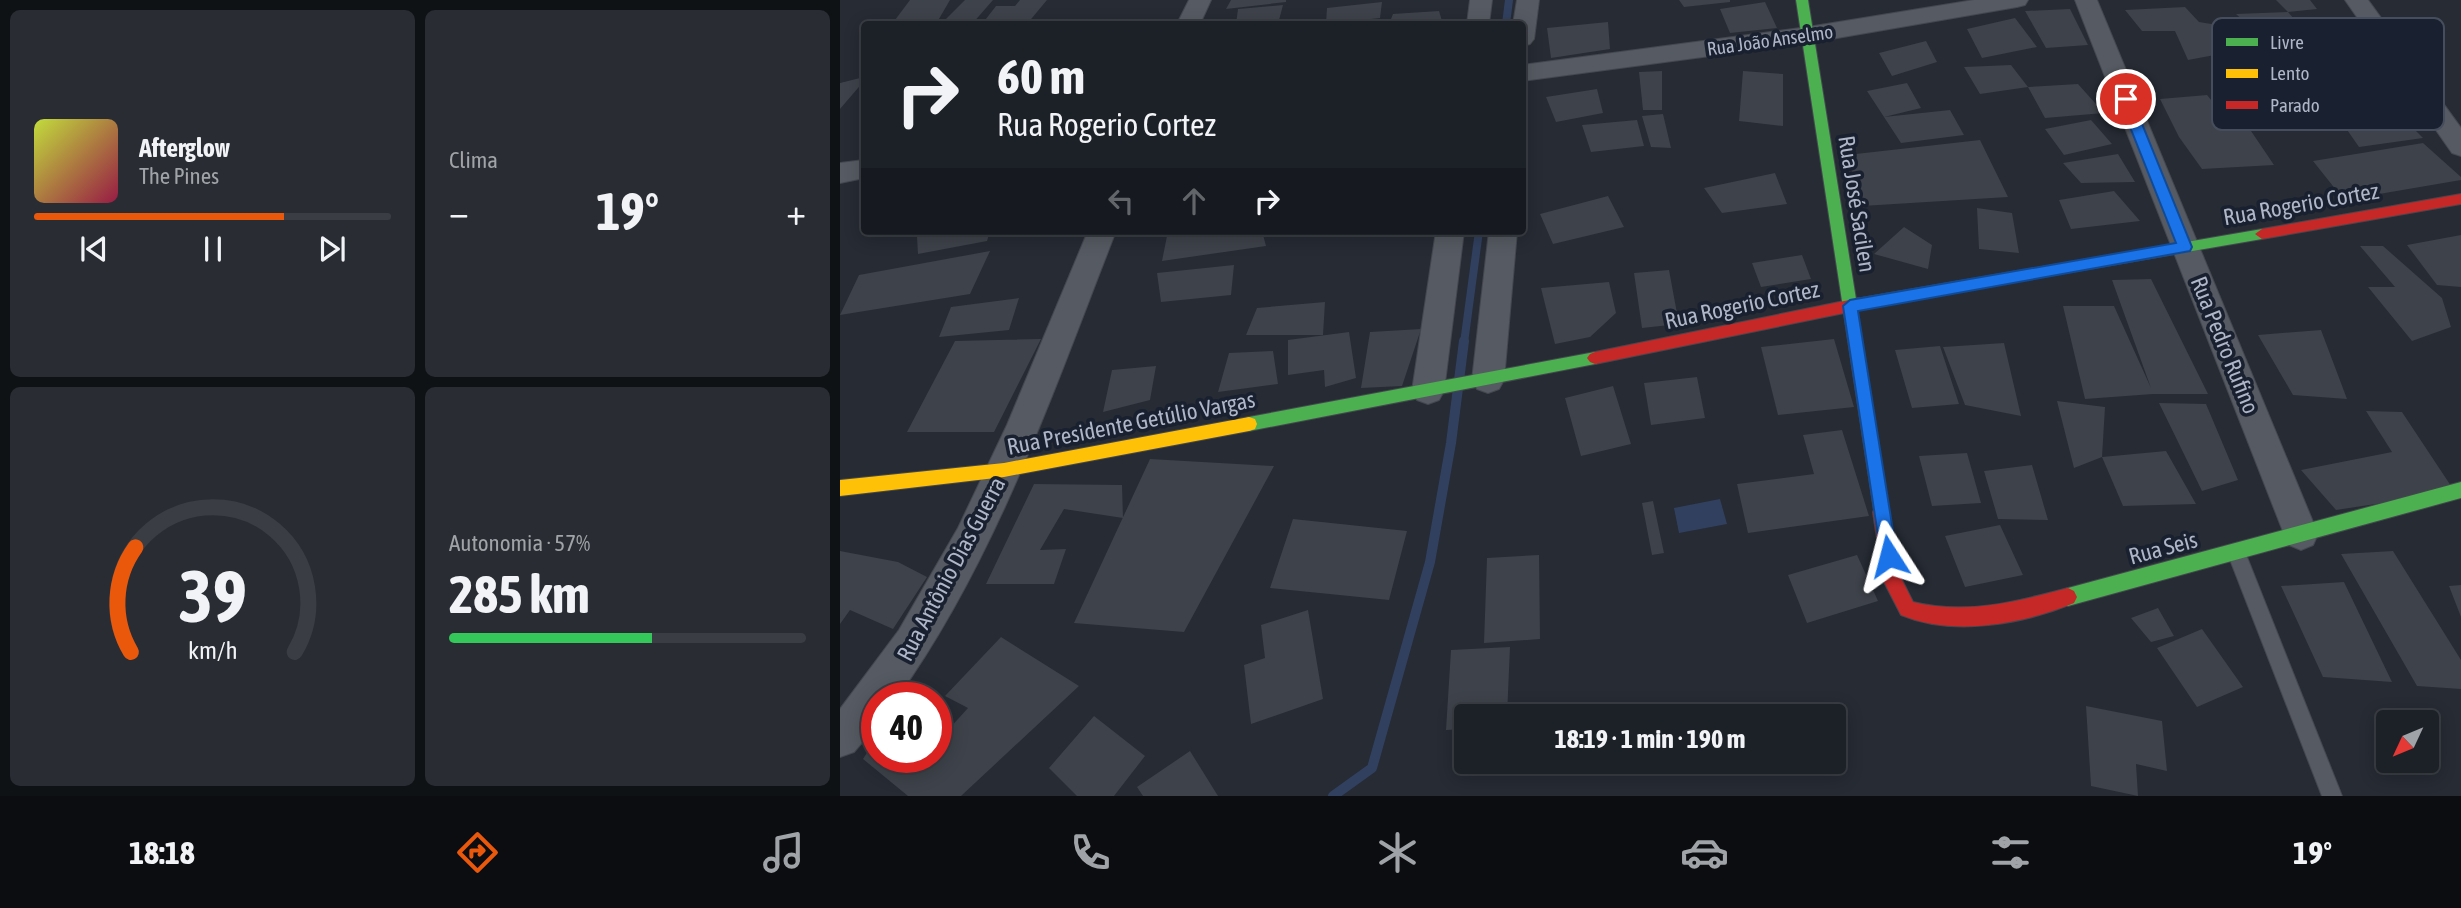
<!DOCTYPE html>
<html lang="pt">
<meta charset="utf-8">
<style>
:root{--surface:#1c2027;--page:#292d33;--text:#f1f3f6;--muted:#a0a3a7;--line:#3a3e44;--accent:#ea580c}
body{margin:0;font-family:"Asap Condensed",sans-serif;background:var(--page);color:var(--text);height:100vh;display:flex;flex-direction:column;font-size:26px;white-space:nowrap}
*{box-sizing:border-box;margin:0}
p{font-size:23px;color:var(--muted)}
.icon{flex:none;width:38px;height:38px;fill:none;stroke:currentColor;stroke-width:2;stroke-linecap:round;stroke-linejoin:round}
.map{position:relative;flex:1;overflow:hidden}
.drawer{display:flex;flex-direction:column;gap:10px;padding:10px;background:#0f1215;width:840px}
.drawer>*{flex:none}
.banner{position:absolute;left:21px;top:21px;width:665px;height:214px;border-radius:7px;box-shadow:0 4px 18px #0003,0 0 0 2px var(--line);background:#1c2027;color:var(--text);overflow:hidden}
.needle{width:46px;rotate:226deg}
.tools{position:absolute;left:1536px;top:710px;display:grid;gap:14px}
.tools a{display:grid;place-items:center;width:63px;height:63px;border-radius:7px;background:var(--surface);box-shadow:0 4px 18px #0003,0 0 0 2px var(--line);font-size:35px}
.speed{position:absolute;left:21px;top:682px;display:flex;gap:14px;font-size:35px;font-weight:700;text-align:center}
.speed>*{display:grid;place-content:center;width:91px;height:91px;border-radius:50%;background:var(--surface);box-shadow:0 4px 18px #0003,0 0 0 2px var(--line);line-height:1}
.speed .limit{border:10px solid #d22;background:#fff;color:#111}
.pin{position:absolute;display:grid;place-items:center;width:60px;height:60px;color:#fff;margin:-30px;border:4px solid #fff;border-radius:50%;box-shadow:0 2px 7px #0007}
.me{position:absolute;width:77px;margin:-38px;rotate:351deg;stroke-linejoin:round;filter:drop-shadow(0 0 5px #0008)}
.turn{display:flex;align-items:center;gap:24px;height:147px;padding:0 21px;font-size:32px}
.turn .icon{width:91px;height:91px;stroke-width:2.5}
.turn b{display:block;font-size:49px;line-height:60px}
.lanes{display:flex;align-items:center;height:66px;padding:0 21px;background:#0003;justify-content:center;gap:35px;direction:ltr}
.lanes .off{opacity:.35}
.big{font-size:52px;font-weight:700;line-height:1.1}
.drawer .tile{flex:1;display:flex;flex-direction:column;justify-content:center;gap:10px;min-width:0;padding:0 24px;border-radius:10px;background:var(--page)}
.drawer .dial{align-items:center;gap:0}
.dial svg{height:182px;overflow:visible;fill:none;stroke:var(--line);stroke-width:7;stroke-linecap:round;text-anchor:middle}
.dial text{fill:var(--text);stroke:none}
.song{display:flex;align-items:center;gap:21px}
.cover{width:84px;height:84px;border-radius:10px;background:linear-gradient(135deg,hsl(70 70% 55%),hsl(340 70% 35%))}
.played{height:7px;border-radius:4px;background:linear-gradient(90deg,var(--accent) 70%,var(--line) 70%)}
.keys{display:flex;justify-content:space-around;direction:ltr}
.heat{display:flex;justify-content:space-between;align-items:center;font-size:38px;direction:ltr}
.charge{height:10px;border-radius:5px;background:linear-gradient(90deg,#34c759 57%,var(--line) 0)}
.drawer .tiles{flex:1;display:grid;gap:10px;grid-template-columns:repeat(2,1fr)}
.trip{position:absolute;left:614px;top:704px;width:392px;height:70px;border-radius:7px;background:var(--surface);box-shadow:0 4px 18px #0003,0 0 0 2px var(--line);font-weight:700;line-height:70px;text-align:center}
.tab-bar{display:flex;height:112px;justify-content:space-around;align-items:center;background:#0b0d10;color:var(--muted)}
.tab-bar .icon{width:49px;height:49px}
.tab-bar .selected{color:var(--accent)}
.tab-bar b{font-size:32px;color:var(--text)}
main{display:flex;flex:1;min-height:0}
.map>svg:first-child{display:block}
</style>
<main>
<section class="drawer">
<div class="tiles">
<div class="tile">
<div class="song"><i class="cover"></i><div><b>Afterglow</b><p>The Pines</p></div></div>
<div class="played"></div>
<div class="keys"><svg class="icon" aria-label="previous" viewBox="0 0 24 24"><path d="M18 5L8 12l10 7zM5 5v14"/></svg><svg class="icon" aria-label="pause" viewBox="0 0 24 24"><path d="M8 5v14M16 5v14"/></svg><svg class="icon" aria-label="next" viewBox="0 0 24 24"><path d="M6 5l10 7-10 7zM19 5v14"/></svg></div>
</div>
<div class="tile"><p>Clima</p>
<div class="heat"><a>−</a><b class="big">19°</b><a>+</a></div>
</div>
<div class="tile dial"><svg viewBox="0 0 100 80">
<path d="M14 69A42 42 0 1 1 86 69"/>
<path d="M14 69A42 42 0 0 1 16 23" stroke="#ea580c"/>
<text x="50" y="56" font-size="32" font-weight="700">39</text>
<text x="50" y="72" font-size="11">km/h</text>
</svg></div>
<div class="tile"><p>Autonomia · 57%</p><b class="big">285 km</b><div class="charge"></div></div>
</div>
</section>
<div class="map">
<svg width="1621" height="796" viewBox="0 0 1621 796">
<rect width="100%" height="100%" fill="#262b34"/>
<path fill="#31405f" d="M880,499l7,25 -48,9 -5,-25z"/>
<g fill="none" stroke-linecap="round" stroke-linejoin="round">
<path stroke="#31405f" stroke-width="8" d="M666,24l3,-24
M624,343l15,-112"/>
<path stroke="#31405f" stroke-width="10" d="M493,796l39,-28 58,-206 21,-119 13,-102"/>
</g>
<path fill="#3e424a" d="M70,0h40l-14,24h-44z
M125,0h28l-21,24h-31z
M180,0h27l-20,24h-45l14,-18h19z
M391,0h55v2l-60,7z
M839,0h51v2l-46,5z
M1436,0h34l7,9 -29,3z
M542,2l-2,16 -54,6 1,-16z
M925,2l12,26 -47,5 -10,-24z
M443,5l-5,19h-42l2,-15z
M1345,7l14,15 25,4 23,23 -59,11 -13,-29h-33l-17,-21z
M1230,9l18,36 -42,3 -21,-37z
M599,11l4,13h-54l4,-10z
M1448,12l19,22 -44,5 -27,-25z
M1175,18l22,29 -55,11 -15,-29z
M768,22l2,27 -59,9 -4,-30z
M1086,41l11,21 -45,14 -13,-23z
M1171,65l17,22 -48,7 -16,-27z
M822,71v39h-19l-4,-38z
M903,71l40,3v52l-44,-5z
M24,77v4l-24,28v-26z
M1067,83l14,25 -37,9 66,-7 14,25 -63,8 -34,-52z
M1238,84l26,29 -59,5 -17,-31z
M757,89l6,24 -47,9 -10,-25z
M1367,95l28,34 14,-1 25,37 -72,4 -23,-32 -19,-38z
M1552,107l31,31 -64,9 -23,-33z
M823,114l8,34 -20,-1 -9,-31z
M797,120l7,26 -53,6 -9,-27z
M1251,120l21,24 -48,11 -19,-26z
M1140,140l28,57 -146,9 -15,-51z
M1583,143l38,34v3l-117,20 -31,-39z
M1278,154l17,28 -54,1 -18,-20z
M935,173l12,31 -65,9 -18,-25z
M1274,191l26,30 -69,8 -12,-29z
M768,196l16,31 -71,17 -13,-30z
M1137,208l35,5 7,40 -40,-4z
M1064,227l28,18 -4,24 -54,-15z
M107,231h43l-3,10 -69,13 -1,-17z
M328,231h94l4,15 -104,15z
M1621,235v52l-24,-2 -30,-40z
M1520,246h23l59,52 9,29 -39,14 -44,-54h27z
M150,251l-20,43 -130,21 19,-40z
M962,255l9,24 -50,8 -9,-24z
M394,265l-3,30 -70,7 -4,-29z
M829,270l10,54 -37,4 -8,-55z
M1311,279l57,115h-55l-68,5 -22,-93h51l37,82 -39,-108z
M769,282l7,31 -26,24 -35,7 -14,-56z
M179,298l-10,32 -70,7 12,-30z
M485,302l-2,33h-77l11,-27z
M581,329l-19,57 -41,2 9,-56z
M1481,330l26,69 -54,-4 -35,-60z
M509,332l7,46 -31,9 -1,-17 -36,5v-35z
M201,339l-47,93h-87l48,-91z
M994,339l20,68 -76,8 -17,-68z
M1164,343l17,73 -56,-11 -22,-58z
M1100,346l19,58 -47,4 -17,-58z
M433,351l5,33 -60,8 11,-39z
M316,366l-6,34 -47,12 9,-42z
M857,377l8,41 -54,7 -7,-42z
M773,386l18,58 -50,12 -16,-58z
M1217,401l48,6 -3,50 -28,11z
M1319,403l47,1 32,76 -36,11z
M1526,411l36,1 53,80 -119,18 -35,-40 91,-18z
M1002,430l27,86 -121,17 -11,-49 77,-10 -11,-39z
M1326,451l30,53 -73,2 -21,-49z
M1127,453l14,50 -49,3 -13,-50z
M310,459l124,7 -90,166 -110,-9z
M1192,465l16,55 -50,-1 -14,-48z
M194,484l88,1 1,33 -59,-9 -24,41 26,-1 -12,35h-68z
M813,501l11,52 -12,2 -10,-52z
M453,519l114,12 -18,69 -119,-12z
M1160,525l23,50 -58,12 -20,-51z
M0,551l58,11 29,15 -34,52 -43,-19 -10,14z
M1553,551l68,109v29l-44,-3 -76,-132z
M699,555l1,84 -56,4 3,-85z
M1017,555l21,46 -71,22 -19,-48z
M1504,582l48,100 -69,-5 -42,-91z
M1621,585v32l-12,-31z
M1318,608l16,28 -23,6 -20,-24z
M468,610l15,89 -72,25 -7,-59 21,-7 -4,-33z
M1362,629l41,58 -46,20 -40,-59z
M161,637l78,49 -118,110h-53l-45,-37 14,-22v21h59v-20l3,2 29,-32 -23,-12z
M670,647l-3,69h-41v13l-20,1 5,-80z
M1246,706l76,15 5,50 -31,-7 2,32 -47,-10z
M254,716l51,40 -31,40h-37l-28,-28z
M350,751l28,45h-75l-6,-9z"/>
<g fill="none" stroke-linecap="round" stroke-linejoin="round">
<g stroke="#44474f" stroke-width="2">
<path id="lane" d="M1396,544l6,2 3,6 97,244h-20l-95,-244 3,-6z"/>
</g>
<g stroke="#44474f" stroke-width="2">
<path id="street" d="M349,0h22l-11,24h-23z
M630,0h22l-3,24h-22z
M677,0h22l-5,39 -4,5 -8,2v-22h-9z
M1134,0h54l-3,5 -8,2 -209,36 -286,38v-16l286,-38z
M1235,0h22l221,534 -5,11 -12,5 -12,-5 -5,-11z
M1505,0h23l93,128v28l-9,-3z
M24,160v18l-24,5v-20z
M248,231h28c-62,158 -119,327 -219,467h-20v27l-23,27 -14,5v-48l59,-79 59,-102 49,-103z
M596,231h28l-20,160 -5,9 -11,4 -11,-4 -5,-9z
M649,231h28l-13,149 -5,9 -11,4 -11,-4 -5,-9z"/>
</g>
<g stroke="#44474f" stroke-width="2">
<path id="fast" d="M956,0h12l48,299 406,-70 7,5 -7,5 -405,70 32,203 -2,5 -6,3 -6,-3z
M755,352l5,2 3,4 -3,4 -5,2 -346,67 -6,-2 -2,-5 2,-5 6,-2z
M1621,482v16l-393,108 -6,-3 -3,-6 3,-6 6,-3z"/>
</g>
<g stroke="#44474f" stroke-width="2">
<path id="slow" d="M409,417l6,2 2,5 -2,5 -6,2 -245,46 -164,19v-16l164,-17z"/>
</g>
<g stroke="#44474f" stroke-width="2">
<path id="jam" d="M1621,194v10l-199,35 -7,-5 7,-5z
M1019,298l7,6 -7,6 -264,54 -5,-2 -3,-4 3,-4 5,-2z
M1041,504l6,3 2,5 12,66 12,24c53,13 103,0 155,-14l6,3 3,6 -3,6c-51,21 -120,34 -173,12l-18,-35 -10,-68 2,-5z"/>
</g>
<use href="#lane" fill="#565a62" fill-rule="evenodd"/>
<use href="#street" fill="#565a62" fill-rule="evenodd"/>
<use href="#fast" fill="#4caf50" fill-rule="evenodd"/>
<use href="#slow" fill="#ffc107" fill-rule="evenodd"/>
<use href="#jam" fill="#c62828" fill-rule="evenodd"/>
</g>
<path fill="#1a73e8" stroke="#114b97" stroke-width="2" d="M1286,94l6,5 60,148 -2,4 -332,60 39,245 -2,6 -6,3 -7,-3 -39,-256 7,-6 326,-57 -57,-144z"/>
<g text-anchor="middle" stroke-width="7" stroke-linejoin="round" paint-order="stroke">
<g font-size="19" fill="#aeb6c7" stroke="#19202f">
<text transform="translate(930 40) rotate(-8)" y="7">Rua João Anselmo</text>
</g>
<g font-size="23" fill="#aeb6c7" stroke="#19202f">
<text transform="translate(1017 204) rotate(81)" y="8">Rua José Sacilen</text>
<text transform="translate(1461 204) rotate(-10)" y="8">Rua Rogerio Cortez</text>
<text transform="translate(902 305) rotate(-12)" y="8">Rua Rogerio Cortez</text>
<text transform="translate(1385 345) rotate(68)" y="8">Rua Pedro Rufino</text>
<text transform="translate(291 423) rotate(-11)" y="8">Rua Presidente Getúlio Vargas</text>
<text transform="translate(1323 548) rotate(-15)" y="8">Rua Seis</text>
<text transform="translate(111 569) rotate(-62)" y="8">Rua Antônio Dias Guerra</text>
</g>
</g>
<rect x="1372" y="18" width="232" height="112" rx="10" fill="#19202f" stroke="#464d5d" stroke-width="2"/>
<rect x="1386" y="38" width="32" height="8" fill="#4caf50"/>
<rect x="1386" y="69" width="32" height="9" fill="#ffc107"/>
<rect x="1386" y="101" width="32" height="8" fill="#c62828"/>
<g font-size="19" fill="#aeb6c7">
<text x="1430" y="49">Livre</text>
<text x="1430" y="80">Lento</text>
<text x="1430" y="112">Parado</text>
</g>
</svg>
<div class="tools">
<a><svg class="needle" viewBox="-14 -14 28 28"><path d="M0-13l5 13h-10z" fill="#e53935"/><path d="M0 13l5-13h-10z" fill="#a0a3a7"/></svg></a>
</div>
<div class="speed"><div class="limit">40</div></div>
<div class="pin" style="left:1286px;top:99px;background:#d93025"><svg class="icon" aria-label="arrive" viewBox="0 0 24 24"><path d="M6 21V4h12l-3 4 3 4H6"/></svg></div>
<svg class="me" style="left:1049px;top:556px" viewBox="-20 -20 40 40"><path d="M0-17L14 15 0 8-14 15z" fill="#1a73e8" stroke="#fff" stroke-width="4"/></svg>
<div class="trip">18:19 · 1 min · 190 m</div>
<div class="banner">
<div class="turn"><svg class="icon" aria-label="right" viewBox="0 0 24 24"><path d="M7 20v-9h11M14 6l5 5-5 5"/></svg><div><b>60 m</b>Rua Rogerio Cortez</div></div>
<div class="lanes"><svg class="icon off" aria-label="left" viewBox="0 0 24 24"><path d="M17 20v-9H6M10 6l-5 5 5 5"/></svg><svg class="icon off" aria-label="ahead" viewBox="0 0 24 24"><path d="M12 20V5M6 11l6-6 6 6"/></svg><svg class="icon" aria-label="right" viewBox="0 0 24 24"><path d="M7 20v-9h11M14 6l5 5-5 5"/></svg></div>
</div>
</div>
</main>
<nav class="tab-bar">
<b>18:18</b>
<svg class="icon selected" aria-label="directions" viewBox="0 0 24 24"><path d="M12 3l9 9-9 9-9-9zM9 14v-3h6M13 9l2 2-2 2"/></svg>
<svg class="icon" aria-label="music" viewBox="0 0 24 24"><path d="M9 18V5l10-2v13"/><circle cx="6" cy="18" r="3"/><circle cx="16" cy="16" r="3"/></svg>
<svg class="icon" aria-label="phone" viewBox="0 0 24 24"><path d="M5 4h4l2 5-3 2q2 4 5 5l2-3 5 2v4C11 20 4 13 5 4z"/></svg>
<svg class="icon" aria-label="climate" viewBox="0 0 24 24"><path d="M12 3v18M4 7l16 10M4 17L20 7"/></svg>
<svg class="icon" aria-label="car" viewBox="0 0 24 24"><path d="M5 17H2v-5l4-1 3-4h7l3 4 3 1v5h-3M9 17h6M6 11h13"/><circle cx="7" cy="17" r="2"/><circle cx="17" cy="17" r="2"/></svg>
<svg class="icon" aria-label="filters" viewBox="0 0 24 24"><path d="M4 7h16M4 17h16"/><circle cx="9" cy="7" r="2"/><circle cx="15" cy="17" r="2"/></svg>
<b>19°</b>
</nav>
